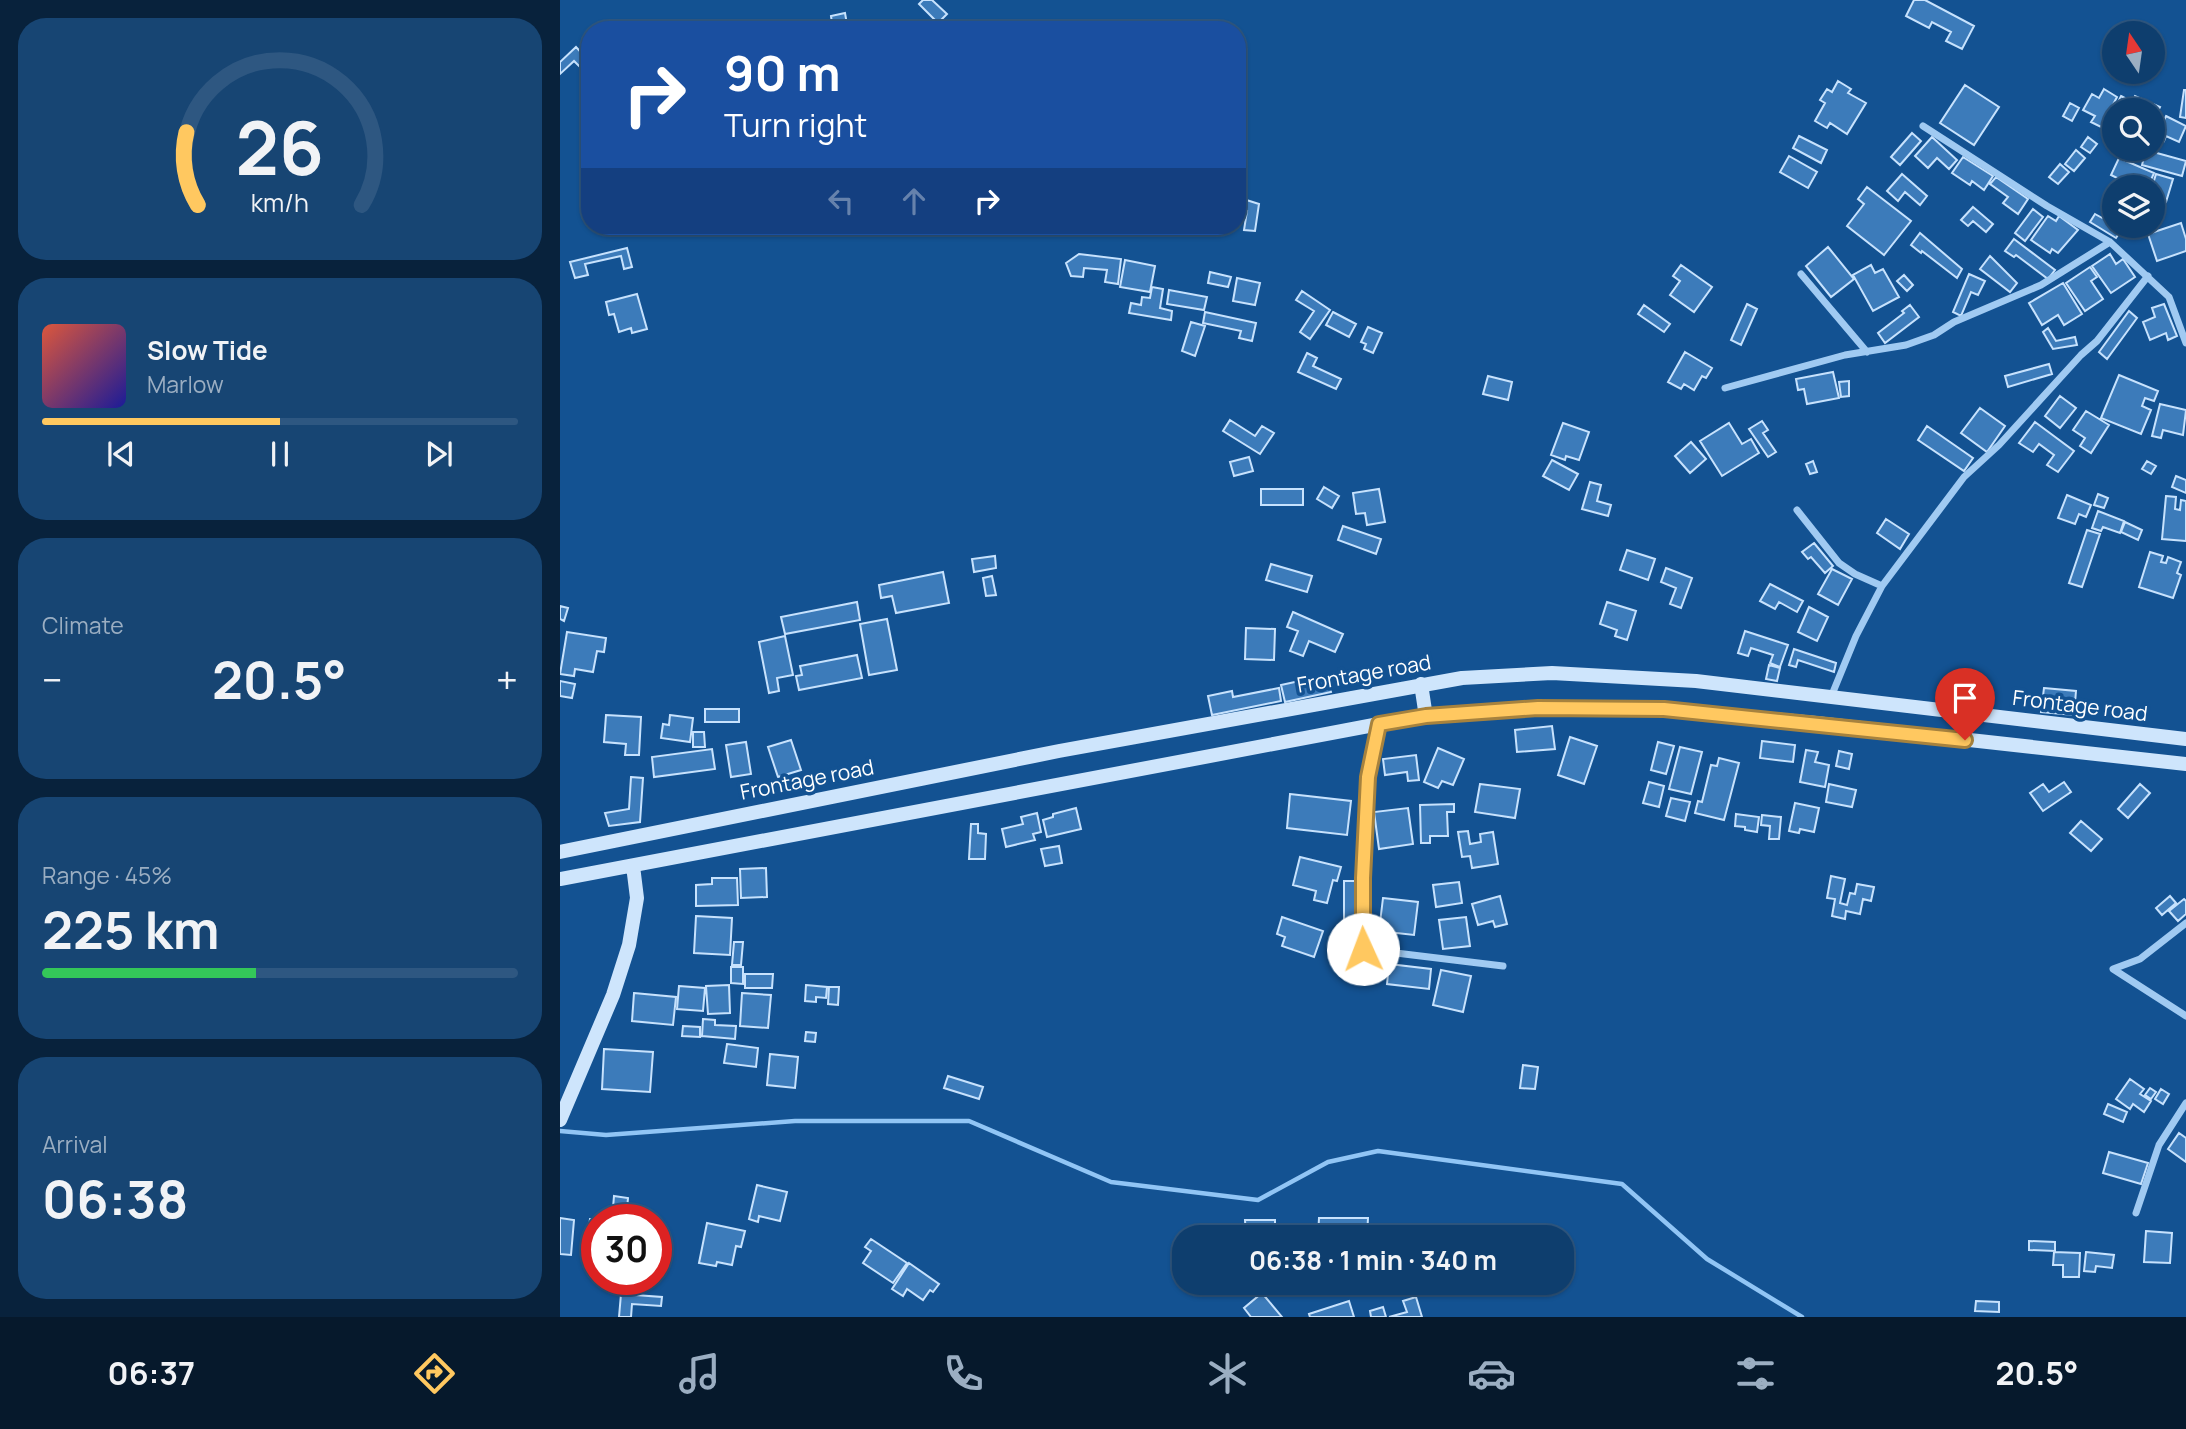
<!DOCTYPE html>
<meta charset="utf-8">
<style>
:root{--surface:#0e3e6e;--page:#174573;--text:#f1f3f6;--muted:#9baec2;--line:#2e5781;--accent:#ffc860}
body{margin:0;font-family:Manrope,sans-serif;background:var(--page);color:var(--text);height:100vh;display:flex;flex-direction:column;font-size:26px;white-space:nowrap}
*{box-sizing:border-box;margin:0}
p{font-size:23px;color:var(--muted)}
.icon{flex:none;width:38px;height:38px;fill:none;stroke:currentColor;stroke-width:2;stroke-linecap:round;stroke-linejoin:round}
.map{position:relative;flex:1;overflow:hidden}
.side{display:flex;flex-direction:column;gap:18px;padding:18px;background:#08223c;width:560px}
.side>*{flex:none}
.hud{position:absolute;left:21px;top:21px;width:665px;height:214px;border-radius:28px;box-shadow:0 2px 5px #0004,0 0 0 2px var(--line);background:#1a4fa0;color:#fff;overflow:hidden}
.needle{width:46px;rotate:347deg}
.buttons{position:absolute;left:1542px;top:21px;display:grid;gap:14px}
.buttons a{display:grid;place-items:center;width:63px;height:63px;border-radius:50%;background:var(--surface);box-shadow:0 2px 5px #0004,0 0 0 2px var(--line);font-size:35px}
.speed{position:absolute;left:21px;top:1204px;display:flex;gap:14px;font-size:35px;font-weight:700;text-align:center}
.speed>*{display:grid;place-content:center;width:91px;height:91px;border-radius:50%;background:var(--surface);box-shadow:0 2px 5px #0004,0 0 0 2px var(--line);line-height:1}
.speed .limit{border:10px solid #d22;background:#fff;color:#111}
.pin{position:absolute;display:grid;place-items:center;width:60px;height:60px;color:#fff;margin:-72px -30px;border-radius:50% 50% 50% 0;rotate:-45deg;box-shadow:0 0 7px #0007}
.pin .icon{rotate:45deg}
.me{position:absolute;width:77px;margin:-38px;rotate:358deg;stroke-linejoin:round;filter:drop-shadow(0 0 5px #0008)}
.turn{display:flex;align-items:center;gap:24px;height:147px;padding:0 28px;font-size:32px}
.turn .icon{width:91px;height:91px;stroke-width:2.5}
.turn b{display:block;font-size:49px;line-height:60px}
.lanes{display:flex;align-items:center;height:66px;padding:0 28px;background:#0003;justify-content:center;gap:35px;direction:ltr}
.lanes .off{opacity:.35}
.big{font-size:52px;font-weight:700;line-height:1.1}
.side .card{flex:1;display:flex;flex-direction:column;justify-content:center;gap:10px;min-width:0;padding:0 24px;border-radius:28px;background:var(--page)}
.side .dial{align-items:center;gap:0}
.dial svg{height:182px;overflow:visible;fill:none;stroke:var(--line);stroke-width:7;stroke-linecap:round;text-anchor:middle}
.dial text{fill:var(--text);stroke:none}
.song{display:flex;align-items:center;gap:21px}
.cover{width:84px;height:84px;border-radius:10px;background:linear-gradient(135deg,hsl(10 70% 55%),hsl(240 70% 35%))}
.played{height:7px;border-radius:4px;background:linear-gradient(90deg,var(--accent) 50%,var(--line) 50%)}
.keys{display:flex;justify-content:space-around;direction:ltr}
.heat{display:flex;justify-content:space-between;align-items:center;font-size:38px;direction:ltr}
.charge{height:10px;border-radius:5px;background:linear-gradient(90deg,#34c759 45%,var(--line) 0)}
.trip{position:absolute;left:612px;top:1225px;width:402px;height:70px;border-radius:28px;background:var(--surface);box-shadow:0 2px 5px #0004,0 0 0 2px var(--line);font-weight:700;line-height:70px;text-align:center}
.tab-bar{display:flex;height:112px;justify-content:space-around;align-items:center;background:#06192c;color:var(--muted)}
.tab-bar .icon{width:49px;height:49px}
.tab-bar .selected{color:var(--accent)}
.tab-bar b{font-size:32px;color:var(--text)}
main{display:flex;flex:1;min-height:0}
.map>svg:first-child{display:block}
</style>
<main>
<section class="side">
<div class="card dial"><svg viewBox="0 0 100 80">
<path d="M14 69A42 42 0 1 1 86 69"/>
<path d="M14 69A42 42 0 0 1 9 37" stroke="#ffc860"/>
<text x="50" y="56" font-size="32" font-weight="700">26</text>
<text x="50" y="72" font-size="11">km/h</text>
</svg></div>
<div class="card">
<div class="song"><i class="cover"></i><div><b>Slow Tide</b><p>Marlow</p></div></div>
<div class="played"></div>
<div class="keys"><svg class="icon" aria-label="previous" viewBox="0 0 24 24"><path d="M18 5L8 12l10 7zM5 5v14"/></svg><svg class="icon" aria-label="pause" viewBox="0 0 24 24"><path d="M8 5v14M16 5v14"/></svg><svg class="icon" aria-label="next" viewBox="0 0 24 24"><path d="M6 5l10 7-10 7zM19 5v14"/></svg></div>
</div>
<div class="card"><p>Climate</p>
<div class="heat"><a>−</a><b class="big">20.5°</b><a>+</a></div>
</div>
<div class="card"><p>Range · 45%</p><b class="big">225 km</b><div class="charge"></div></div>
<div class="card"><p>Arrival</p><b class="big">06:38</b></div>
</section>
<div class="map">
<svg width="1626" height="1317" viewBox="0 0 1626 1317">
<rect width="100%" height="100%" fill="#135292"/>
<g fill="none" stroke-linecap="round" stroke-linejoin="round">
<path stroke="#91c5f5" stroke-width="4.5" d="M0,1131l46,4 189,-14h174l142,61 147,18 70,-38 50,-11 244,33 85,75 95,58"/>
</g>
<path fill="#3c7bba" stroke="#c7e2fd" stroke-width="2" d="M363,0h9l15,14 -9,9 -19,-19z
M1354,0h11l49,26 -12,23 -16,-8 5,-9 -19,-10 -3,6 -23,-12z
M285,13l3,17h-15l-2,-14z
M16,47l14,15 -8,7 -8,-8 -14,13v-12z
M1278,81l13,8 -3,4 18,10 -19,31 -17,-11 -3,5 -12,-7 10,-18 -5,-3 7,-11 5,3z
M1405,85l34,22 -25,38 -34,-22z
M1544,89l13,8 -16,30 -10,-5 4,-6 -12,-6 9,-16 7,4z
M1624,90h2v28l-6,-1z
M1561,96l11,6 3,-6 25,11 -3,6 -5,-3h-38z
M1510,103l9,5 -7,13 -9,-5z
M1592,116l7,3 -5,10 -2,-1z
M1606,116l20,10 -7,16 -13,-6 -2,5 -8,-4z
M1352,133l9,8 -21,24 -9,-8z
M1239,136l28,14 -6,13 -28,-15z
M1372,137l25,23 -8,9 -12,-11 -9,10 -13,-12z
M1528,137l9,7 -7,9 -9,-6z
M1516,150l9,8 -11,13 -9,-7z
M1586,150l40,11 -4,15 -40,-11z
M1229,156l28,16 -9,16 -28,-16z
M1403,157l30,19 -9,14 -12,-9 -2,4 -18,-12z
M1559,158l35,15 -6,14 -19,-8 -2,4 -16,-8z
M1500,164l9,8 -11,12 -9,-7z
M1342,174l25,22 -7,9 -15,-13 -7,9 -11,-10z
M1596,174l17,5 -7,23 -14,-5v-10z
M1436,177l32,22 -10,15 -15,-11 5,-6 -18,-13z
M1307,187l44,34 -27,34 -37,-29 17,-22 -6,-5z
M677,197l22,7 -4,27 -11,-1 3,-19 -10,-1z
M1413,207l20,17 -7,8 -13,-11 -5,5 -7,-6z
M1473,209l10,8 -18,24 -10,-8z
M1535,214l27,15 -6,9 -26,-16z
M1488,216l8,5 3,-5 19,14 -20,23 -6,-4 -2,4 -19,-13z
M1621,223l5,16v12l-29,10 -9,-27z
M1360,233l42,36 -5,9 -35,-27 -1,2 -10,-8z
M1454,239l41,31 -7,9 -32,-24 -2,2 -9,-6z
M1268,247l26,32 -23,18 -25,-31z
M67,248l5,19 -8,2 -3,-13 -36,8 3,11 -13,3 -5,-16z
M519,254l42,5 -3,25 -13,-2 2,-12 -23,-2 -1,9 -12,-1 -5,-13z
M1550,254l6,10 7,-5 12,18 -24,16 -19,-27z
M1430,256l27,27 -7,9 -30,-23z
M565,260l30,6 -5,26 -30,-5z
M1121,265l31,22 -18,25 -24,-17 10,-14 -7,-5z
M1311,265l4,8 8,-4 16,28 -26,14 -20,-36z
M1530,267l7,10 -6,4 12,18 -18,12 -19,-28z
M650,272l21,5 -3,10 -20,-4z
M1409,274l16,7 -7,14 -7,-3 -10,24 -8,-4z
M1344,275l9,10 -6,6 -10,-10z
M677,278l23,5 -5,22 -22,-4z
M1503,283l19,31 -18,11 -6,-10 -16,10 -13,-22z
M592,287l11,2 -3,19 12,3 -1,9 -42,-7 2,-10 10,2 1,-8 8,1z
M609,290l38,7 -3,13 -37,-6z
M742,291l28,19 -20,29 -10,-7 14,-21 -18,-11z
M77,294l10,35 -15,4 -1,-5 -12,4 -5,-18 -5,1 -3,-13z
M1187,304l10,5 -16,36 -10,-5z
M1604,304l13,32 -9,4 -2,-7 -16,7 -7,-18 12,-5 -3,-9z
M1084,305l26,19 -6,8 -26,-18z
M1350,305l9,12 -34,26 -7,-10 26,-20 -2,-2z
M1569,311l8,7 -30,41 -8,-7z
M645,312l51,11 -4,18 -13,-3 2,-7 -38,-8z
M773,312l23,12 -7,13 -23,-12z
M631,322l14,4 -10,30 -13,-5z
M808,327l14,6 -9,20 -9,-4 2,-5 -5,-2z
M1488,328l8,13 19,-4 2,8 -24,4 -10,-17z
M1125,352l27,16 -6,10 -4,-2 -8,14 -10,-6 -3,5 -13,-7z
M747,353l10,5 -4,8 28,13 -5,10 -38,-17z
M1489,364l3,10 -44,13 -3,-11z
M1273,372l6,26 -32,6 -3,-15 -6,1 -2,-11z
M1559,375l39,16 -4,10 -9,-3 -3,8 9,4 -10,24 -40,-16z
M928,376l24,6 -4,18 -25,-6z
M1289,381v15l-8,1 -2,-15z
M1500,396l16,12 -16,20 -15,-12z
M1600,404l26,6 -3,25 -20,-5 -2,8 -9,-2z
M1420,408l25,18 -18,26 -26,-19z
M1526,411l23,14 -18,28 -11,-7 5,-8 -12,-8z
M670,420l25,16 7,-10 12,7 -14,21 -37,-23z
M1202,421l6,9 -5,3 13,19 -8,5 -19,-28z
M1475,422l39,29 -16,21 -11,-7 7,-10 -15,-11 -6,8 -14,-9z
M1003,423l26,9 -10,28 -13,-4 -1,4 -14,-5z
M1169,423l13,21 9,-5 8,14 -37,23 -22,-35z
M1367,426l46,32 -9,13 -46,-31z
M1131,442l15,17 -16,14 -15,-17z
M689,457l4,14 -19,5 -4,-14z
M992,460l26,14 -9,16 -26,-14z
M1253,461l4,11 -7,2 -4,-10z
M1587,461l9,5 -5,8 -9,-5z
M1616,476l10,4v13l-14,-6z
M1030,482l11,3 -4,16 14,4 -3,11 -26,-7z
M764,487l15,9 -7,12 -15,-9z
M701,489h42v16h-42z
M819,489l6,33 -18,3 -2,-12 -9,1 -3,-21z
M1538,494l10,4 -4,10 -10,-3z
M1507,495l24,10 -5,12 -7,-3 -4,10 -17,-6z
M1606,496l10,1 -1,12 5,1 1,-10 5,1v40l-24,-2z
M1538,511l26,10 -4,12 -17,-6 -2,4 -9,-3z
M1326,519l23,15 -9,15 -23,-16z
M1565,522l17,8 -4,10 -17,-8z
M783,526l38,13 -5,15 -38,-14z
M1527,530l13,4 -18,53 -13,-4z
M1254,543l19,23 -8,7 -14,-16 -3,2 -6,-7z
M1067,550l28,9 -7,21 -28,-10z
M1590,552l13,4 -2,6 5,1 2,-6 13,5 -4,11 4,2 -8,23 -34,-11z
M435,556l1,12 -22,4 -2,-13z
M711,564l41,12 -5,16 -41,-12z
M1106,568l26,10 -11,30 -11,-4 6,-16 -15,-6z
M1272,569l20,10 -14,26 -20,-11z
M383,572l6,31 -53,10 -4,-17 -11,2 -2,-13z
M432,576l4,19 -10,1 -3,-18z
M1210,584l33,17 -6,11 -18,-10 -4,7 -15,-8z
M297,602l3,18 -75,14 -4,-17z
M1047,602l29,9 -9,29 -12,-4 2,-6 -17,-6z
M0,606l8,2 -4,13 -4,-2z
M1249,607l19,10 -11,24 -19,-9z
M733,612l50,22 -8,18 -26,-11 -6,15 -13,-5 8,-20 -11,-4z
M327,619l10,51 -28,5 -9,-51z
M686,628l29,1 -1,31 -29,-1z
M1185,631l43,14 -8,22 -10,-4 3,-8 -22,-7 -3,8 -10,-3z
M7,632l39,6 -2,14 -7,-1 -4,21 -18,-3 -1,7 -14,-2z
M225,636l8,39 -16,3 2,13 -10,2 -10,-51z
M1234,649l42,14 -2,9 -36,-12 -2,7 -7,-2z
M297,655l5,23 -63,12 -3,-14 6,-1 -2,-9z
M1209,665l11,3 -3,13 -11,-2z
M767,675l4,17 -46,10 -4,-17z
M0,681l15,3 -3,14 -12,-2z
M719,688l2,13 -69,14 -4,-19 24,-5 1,6z
M1484,688l32,3 -2,24 -33,-3z
M145,709h34v13h-34z
M46,715l35,2 -2,38h-14l1,-11 -22,-2z
M110,715l23,3 -3,24 -29,-4 2,-14 6,1z
M992,726l3,23 -38,3 -2,-22z
M133,732h11l1,15h-12z
M1010,737l27,9 -13,38 -26,-9z
M231,740l10,30 -23,7 -10,-30z
M1202,741l33,4 -2,17 -33,-4z
M186,742l5,32 -20,3 -5,-32z
M1098,742l16,4 -8,28 -15,-4z
M1120,747l22,5 -11,42 -22,-5z
M878,748l26,11 -11,26 -11,-4 -4,7 -14,-6z
M152,749l3,20 -61,8 -2,-20z
M1246,750l12,2 -3,10 14,3 -4,22 -25,-5z
M1279,751l13,3 -3,15 -13,-3z
M856,755l3,25 -11,1 -1,-9 -22,3 -2,-16z
M1159,758l20,5 -15,57 -29,-7 3,-12 4,1 9,-37 6,1z
M71,777l12,1 -3,44 -31,4 -4,-13 24,-4z
M1089,782l15,4 -5,21 -16,-4z
M1504,782l7,10 -28,19 -13,-18 13,-9 6,8z
M920,784l40,5 -5,29 -40,-6z
M1269,784l27,6 -4,17 -26,-5z
M1580,784l10,9 -22,25 -10,-9z
M730,794l61,7 -4,34 -60,-7z
M1111,798l19,4 -5,19 -19,-5z
M1235,803l24,5 -5,24 -14,-3 -1,4 -10,-2z
M894,804v8h-7l1,24h-18v7h-9l-1,-38z
M516,808l5,21 -34,8 -4,-17 10,-3v-3z
M848,808l5,36 -34,5 -5,-37z
M477,813l4,19 -8,2 2,6 -29,7 -4,-18 21,-5 -2,-7z
M1176,814l23,3 -2,15 -12,-2v-3l-10,-1z
M1202,815l19,2 -2,22h-10l1,-13 -9,-1z
M1521,821l21,18 -11,12 -21,-18z
M411,824h7v9l8,1 -1,25h-16z
M908,831l2,13 11,-2 -1,-8 13,-2 5,32 -26,4 -2,-12 -8,1 -4,-25z
M499,846l3,17 -17,3 -4,-17z
M740,857l41,10 -4,14 -4,-1 -6,23 -13,-3 2,-9 -23,-6z
M206,868l1,29 -26,1 -1,-29z
M1271,876l14,3 -5,24 7,2 3,-12 5,1 2,-10 17,3 -3,14 -8,-2 -3,15 -14,-3 -1,8 -13,-3 3,-17 -8,-1z
M152,878h25l1,27 -42,1v-21l16,-1z
M784,881h13l1,39h-14z
M899,882l3,21 -26,4 -3,-22z
M940,896l7,28 -12,3 -2,-6 -15,4 -6,-21z
M1610,896l6,7 -14,12 -6,-7z
M823,898l35,4 -4,33 -35,-4z
M1624,899l2,2v13l-8,7 -9,-10z
M136,916l36,2 -2,37 -36,-2z
M722,917l41,14 -9,26 -32,-11 3,-9 -8,-3z
M906,917l4,29 -27,3 -4,-29z
M174,942h9l-2,23h-9z
M829,964l42,5 -2,20 -42,-5z
M171,967h12v17l-12,-1z
M881,970l30,6 -8,36 -30,-7z
M185,974h28l-1,14h-27z
M169,985l1,28 -22,1 -2,-28z
M246,985l21,2 -1,11 -10,-1v5l-11,-1z
M119,986l26,2 -2,23 -26,-2z
M269,987h10l-1,18 -10,-1z
M74,993l42,4 -3,28 -41,-4z
M182,993l29,2 -3,33 -28,-2z
M143,1019l12,1v5l21,1 -1,13 -33,-3z
M123,1026l17,1v10l-18,-1z
M246,1032l10,1 -1,9 -10,-1z
M167,1044l31,4 -2,19 -32,-4z
M44,1049l49,3 -3,40 -48,-3z
M210,1054l28,3 -3,31 -28,-3z
M963,1065l15,2 -3,22 -15,-1z
M388,1076l35,11 -4,12 -35,-11z
M1570,1079l14,10 -4,5 11,7 -7,11 -11,-8 -3,5 -14,-10z
M1590,1088l6,4 -5,7 -6,-4z
M1601,1089l8,5 -6,10 -8,-5z
M1548,1104l19,8 -4,10 -19,-8z
M1619,1133l7,5v24l-18,-13z
M1549,1152l39,11 -7,21 -38,-11z
M197,1185l30,7 -7,29 -21,-5 -1,6 -9,-3z
M54,1196l14,2 -2,22h-14z
M0,1218l14,2 -3,35 -11,-1z
M759,1218h49l-1,19h-49z
M30,1219l9,1h-2v14l-9,-1z
M685,1220h30v17h-29z
M147,1223l38,8 -4,16 -5,-1 -4,19 -15,-3 -1,4 -17,-3z
M1586,1231l26,2 -2,30 -26,-1z
M311,1239l36,24 -14,20 -30,-20 8,-12 -6,-4z
M1469,1241l26,1v9l-26,-1z
M1494,1252l26,1 -1,24h-16v-12h-10z
M1526,1252l28,3 -2,13 -16,-2 -1,6 -11,-1z
M349,1263l30,21 -6,8 -3,-2 -7,10 -16,-11 -4,7 -11,-7z
M702,1293l20,24h-31l-7,-9z
M61,1294l41,3 -1,9 -29,-2 -1,13h-12z
M856,1297l6,20h-33l18,-5 -4,-11z
M789,1301l5,16h-44l-1,-3z
M1416,1301l23,1v10l-24,-1z
M823,1307l3,10h-15l-1,-6z"/>
<g fill="none" stroke-linecap="round" stroke-linejoin="round">
<path stroke="#a0caf2" stroke-width="7" d="M1363,126l124,80 63,36 59,55 17,46
M1241,274l66,78
M1165,388l120,-33 61,-10 28,-10 20,-13 87,-37 69,-43
M1237,510l42,53 16,11 27,12
M1271,697l25,-61 26,-50 82,-109 35,-32 82,-90 16,-14 51,-65
M818,725l-10,52 -6,101 1,71 140,17
M1626,923l-46,36 -27,10 73,47
M1576,1213l23,-68 27,-42"/>
<path stroke="#cee5fc" stroke-width="14" d="M861,684l5,33
M0,852l499,-101 403,-73 90,-5 144,8 490,58
M0,879l819,-155 47,-7 112,-9 126,1 152,14 370,41
M0,1120l53,-125 16,-50 8,-47 -4,-32"/>
</g>
<g fill="none" stroke-linecap="round" stroke-linejoin="round">
<g stroke="#a6823e" stroke-width="18">
<path id="route" d="M803,949v-71l5,-101 11,-53 47,-8 112,-8 126,1 301,31"/>
</g>
<use href="#route" stroke="#ffc860" stroke-width="12"/>
</g>
<g text-anchor="middle" stroke-width="7" stroke-linejoin="round" paint-order="stroke">
<g font-size="21" fill="#fff" stroke="#135292">
<text transform="translate(804 674) rotate(-10)" y="7">Frontage road</text>
<text transform="translate(1520 706) rotate(7)" y="7">Frontage road</text>
<text transform="translate(247 780) rotate(-11)" y="7">Frontage road</text>
</g>
</g>
</svg>
<div class="buttons">
<a><svg class="needle" viewBox="-14 -14 28 28"><path d="M0-13l5 13h-10z" fill="#e53935"/><path d="M0 13l5-13h-10z" fill="#9baec2"/></svg></a>
<a><svg class="icon" aria-label="search" viewBox="0 0 24 24"><circle cx="10" cy="10" r="6"/><path d="M15 15l6 6"/></svg></a>
<a><svg class="icon" aria-label="layers" viewBox="0 0 24 24"><path d="M12 4l9 5-9 5-9-5zM3 14l9 5 9-5"/></svg></a>
</div>
<div class="speed"><div class="limit">30</div></div>
<div class="pin" style="left:1405px;top:740px;background:#d93025"><svg class="icon" aria-label="arrive" viewBox="0 0 24 24"><path d="M6 21V4h12l-3 4 3 4H6"/></svg></div>
<svg class="me" style="left:803px;top:949px" viewBox="-20 -20 40 40"><circle r="19" fill="#fff"/><path d="M0-13L10 11 0 6-10 11z" fill="#ffc860"/></svg>
<div class="trip">06:38 · 1 min · 340 m</div>
<div class="hud">
<div class="turn"><svg class="icon" aria-label="right" viewBox="0 0 24 24"><path d="M7 20v-9h11M14 6l5 5-5 5"/></svg><div><b>90 m</b>Turn right</div></div>
<div class="lanes"><svg class="icon off" aria-label="left" viewBox="0 0 24 24"><path d="M17 20v-9H6M10 6l-5 5 5 5"/></svg><svg class="icon off" aria-label="ahead" viewBox="0 0 24 24"><path d="M12 20V5M6 11l6-6 6 6"/></svg><svg class="icon" aria-label="right" viewBox="0 0 24 24"><path d="M7 20v-9h11M14 6l5 5-5 5"/></svg></div>
</div>
</div>
</main>
<nav class="tab-bar">
<b>06:37</b>
<svg class="icon selected" aria-label="directions" viewBox="0 0 24 24"><path d="M12 3l9 9-9 9-9-9zM9 14v-3h6M13 9l2 2-2 2"/></svg>
<svg class="icon" aria-label="music" viewBox="0 0 24 24"><path d="M9 18V5l10-2v13"/><circle cx="6" cy="18" r="3"/><circle cx="16" cy="16" r="3"/></svg>
<svg class="icon" aria-label="phone" viewBox="0 0 24 24"><path d="M5 4h4l2 5-3 2q2 4 5 5l2-3 5 2v4C11 20 4 13 5 4z"/></svg>
<svg class="icon" aria-label="climate" viewBox="0 0 24 24"><path d="M12 3v18M4 7l16 10M4 17L20 7"/></svg>
<svg class="icon" aria-label="car" viewBox="0 0 24 24"><path d="M5 17H2v-5l4-1 3-4h7l3 4 3 1v5h-3M9 17h6M6 11h13"/><circle cx="7" cy="17" r="2"/><circle cx="17" cy="17" r="2"/></svg>
<svg class="icon" aria-label="filters" viewBox="0 0 24 24"><path d="M4 7h16M4 17h16"/><circle cx="9" cy="7" r="2"/><circle cx="15" cy="17" r="2"/></svg>
<b>20.5°</b>
</nav>
